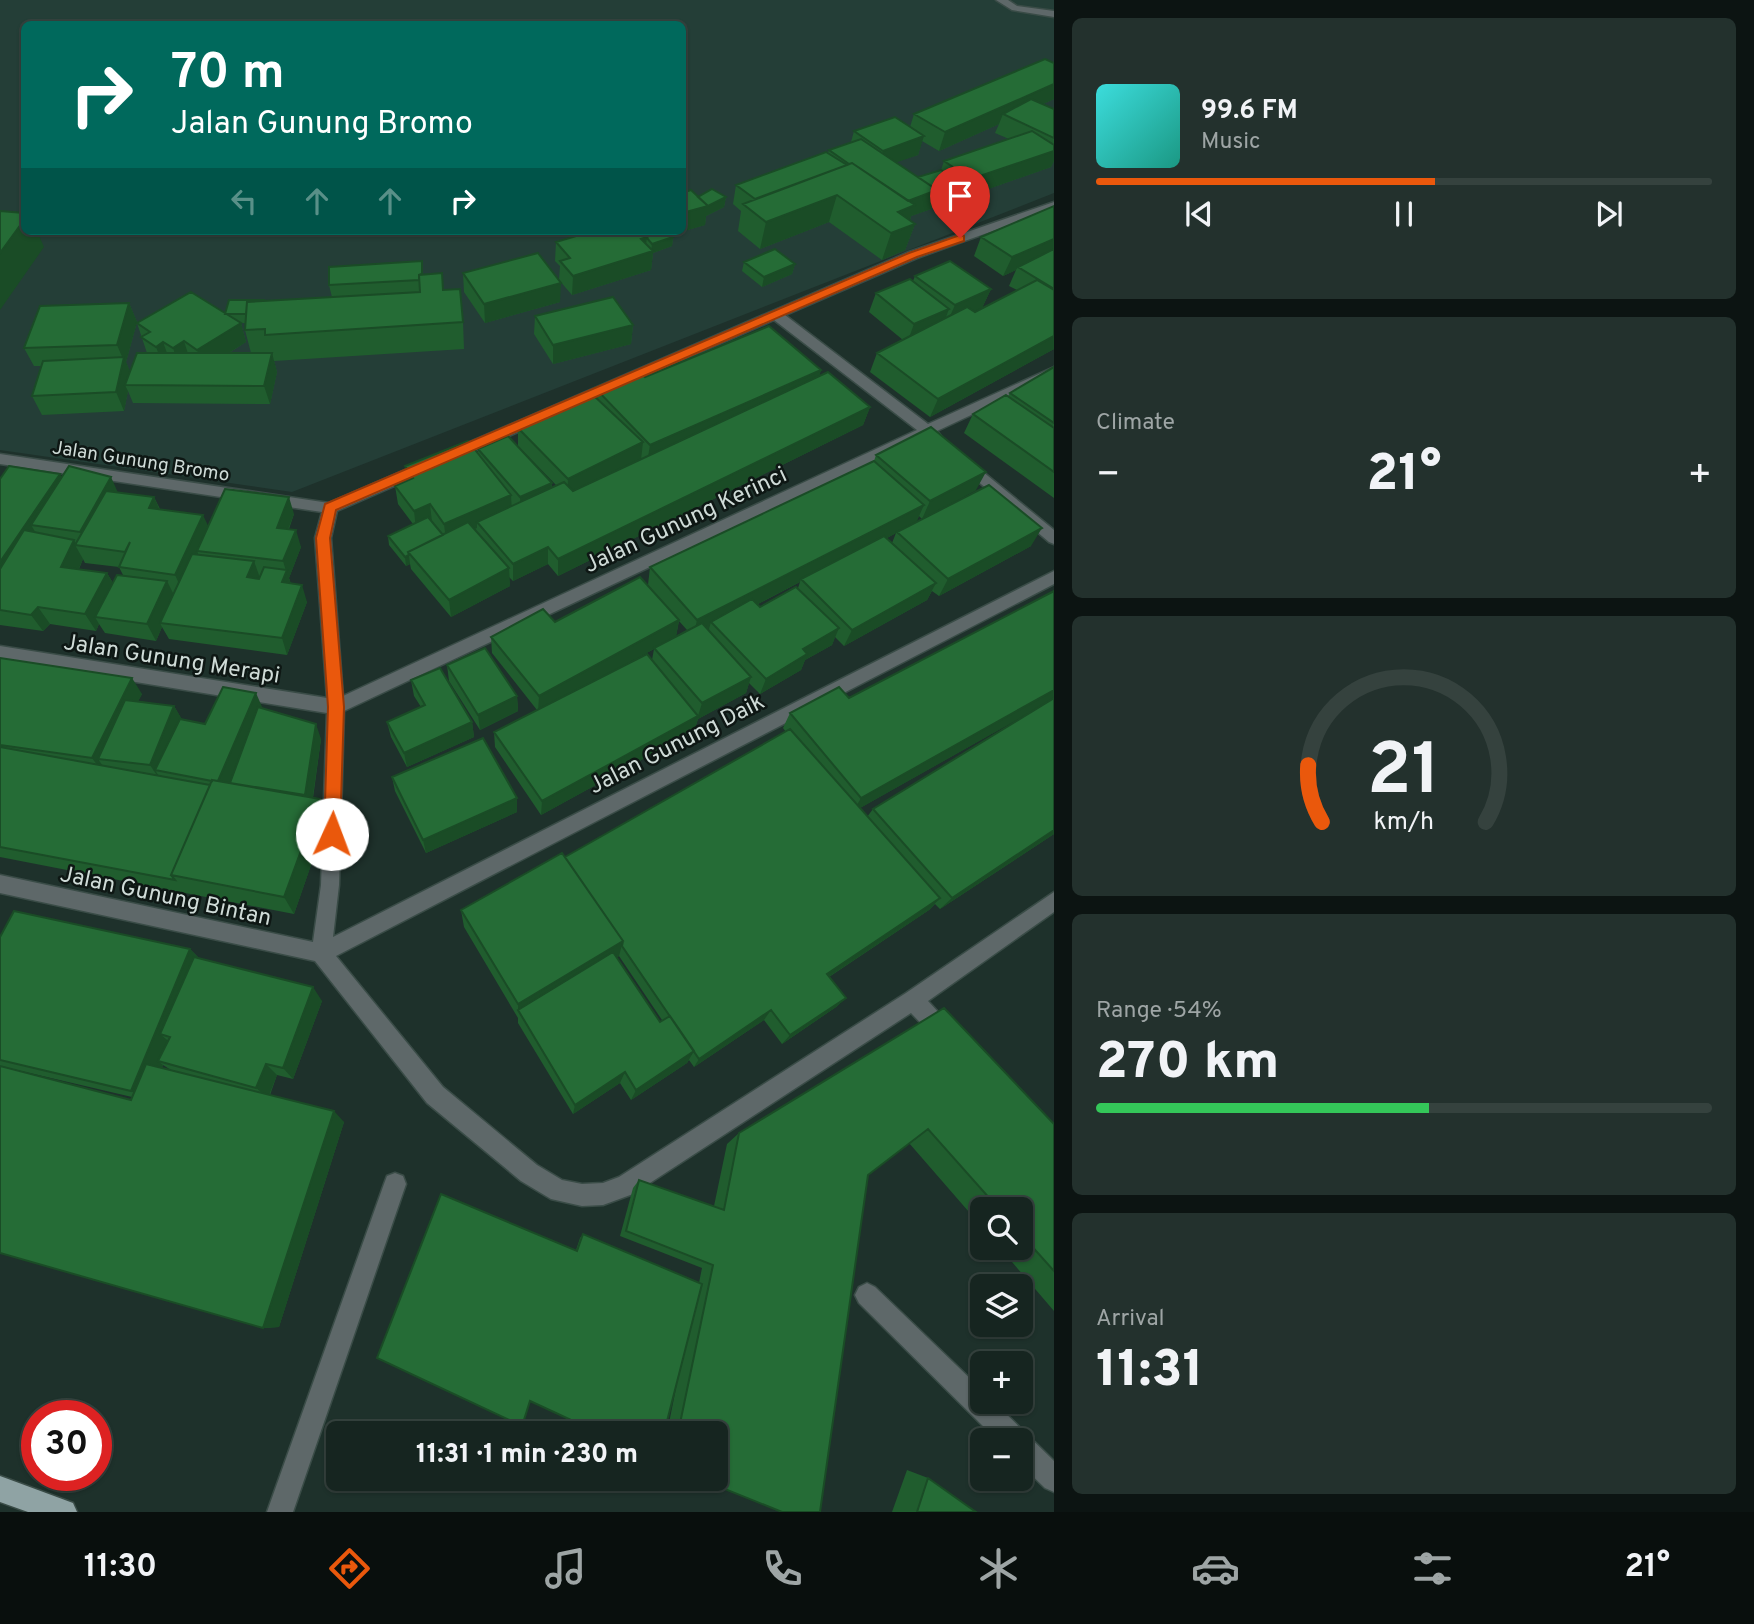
<!DOCTYPE html>
<meta charset="utf-8">
<style>
:root{--surface:#162520;--page:#23312d;--text:#f1f3f6;--muted:#9ea5a5;--line:#35423e;--accent:#ea580c}
body{margin:0;font-family:Overpass,sans-serif;background:var(--page);color:var(--text);height:100vh;display:flex;flex-direction:column;font-size:26px;white-space:nowrap}
*{box-sizing:border-box;margin:0}
p{font-size:23px;color:var(--muted)}
.icon{flex:none;width:38px;height:38px;fill:none;stroke:currentColor;stroke-width:2;stroke-linecap:round;stroke-linejoin:round}
.map{position:relative;flex:1;overflow:hidden}
.drawer{display:flex;flex-direction:column;gap:18px;padding:18px;background:#0c1412;width:700px}
.drawer>*{flex:none}
.guide{position:absolute;left:21px;top:21px;width:665px;height:214px;border-radius:10px;box-shadow:0 2px 5px #0004,0 0 0 2px var(--line);background:#00695c;color:#fff;overflow:hidden}
.fabs{position:absolute;left:970px;top:1197px;display:grid;gap:14px}
.fabs a{display:grid;place-items:center;width:63px;height:63px;border-radius:10px;background:var(--surface);box-shadow:0 2px 5px #0004,0 0 0 2px var(--line);font-size:35px}
.speed{position:absolute;left:21px;top:1400px;display:flex;gap:14px;font-size:35px;font-weight:700;text-align:center}
.speed>*{display:grid;place-content:center;width:91px;height:91px;border-radius:50%;background:var(--surface);box-shadow:0 2px 5px #0004,0 0 0 2px var(--line);line-height:1}
.speed .limit{border:10px solid #d22;background:#fff;color:#111}
.pin{position:absolute;display:grid;place-items:center;width:60px;height:60px;color:#fff;margin:-72px -30px;border-radius:50% 50% 50% 0;rotate:-45deg;box-shadow:0 0 7px #0007}
.pin .icon{rotate:45deg}
.me{position:absolute;width:77px;margin:-38px;rotate:2deg;stroke-linejoin:round;filter:drop-shadow(0 0 5px #0008)}
.turn{display:flex;align-items:center;gap:24px;height:147px;padding:0 35px;font-size:32px}
.turn .icon{width:91px;height:91px;stroke-width:2.5}
.turn b{display:block;font-size:49px;line-height:60px}
.lanes{display:flex;align-items:center;height:66px;padding:0 35px;background:#0003;justify-content:center;gap:35px;direction:ltr}
.lanes .off{opacity:.35}
.big{font-size:52px;font-weight:800;line-height:1.1}
.drawer .card{flex:1;display:flex;flex-direction:column;justify-content:center;gap:10px;min-width:0;padding:0 24px;border-radius:10px;background:var(--page)}
.drawer .dial{align-items:center;gap:0}
.dial svg{height:182px;overflow:visible;fill:none;stroke:var(--line);stroke-width:7;stroke-linecap:round;text-anchor:middle}
.dial text{fill:var(--text);stroke:none}
.song{display:flex;align-items:center;gap:21px}
.cover{width:84px;height:84px;border-radius:10px;background:linear-gradient(135deg,hsl(180 70% 55%),hsl(170 70% 35%))}
.played{height:7px;border-radius:4px;background:linear-gradient(90deg,var(--accent) 55%,var(--line) 55%)}
.keys{display:flex;justify-content:space-around;direction:ltr}
.heat{display:flex;justify-content:space-between;align-items:center;font-size:38px;direction:ltr}
.charge{height:10px;border-radius:5px;background:linear-gradient(90deg,#34c759 54%,var(--line) 0)}
.trip{position:absolute;left:326px;top:1421px;width:402px;height:70px;border-radius:10px;background:var(--surface);box-shadow:0 2px 5px #0004,0 0 0 2px var(--line);font-weight:800;line-height:70px;text-align:center}
.dock{display:flex;height:112px;justify-content:space-around;align-items:center;background:#090f0d;color:var(--muted)}
.dock .icon{width:49px;height:49px}
.dock .active{color:var(--accent)}
.dock b{font-size:32px;color:var(--text)}
main{display:flex;flex:1;min-height:0}
.map>svg:first-child{display:block}
</style>
<main>
<div class="map">
<svg width="1054" height="1512" viewBox="0 0 1054 1512">
<rect width="100%" height="100%" fill="#1e312b"/>
<path fill="#243e37" fill-rule="evenodd" d="M0,0h1054v193l-762,299 -292,-42zM24,24h658v207h-658z"/>
<g fill="none" stroke-linecap="round" stroke-linejoin="round">
<g stroke="#3a4c47" stroke-width="3">
<path id="minor" d="M996,0h12l9,6 37,5v6l-42,-7z
M1054,202v7l-137,49 -132,57 143,109 126,-57v9l-117,55 4,5 -2,3 -5,2 -8,-4 -582,274 -5,174 -6,52 721,-366v13l-718,372 107,131 94,78 25,15 20,4 21,-1 16,-6 287,-184 148,-101v20l-126,89 24,26 3,7 -3,7 -7,3 -7,-3 -27,-28 -278,181 -30,11 -21,1 -31,-7 -30,-18 -94,-78 -112,-142 -315,-68v-18l313,67 8,-57 6,-172 -327,-53v-14l327,52 -12,-160 7,-26 -322,-48v-10l329,49 580,-251zM774,320l143,110 -574,266 -12,-158 6,-27z
M966,458l88,72v14l-5,-2 -88,-75v-8z
M395,1173l8,3 3,8 -113,328h-26l117,-328 3,-8z
M867,1283l8,4 107,103v12h12l60,59v31l-9,-4 -25,-24v-24h-23l-138,-137 -4,-8 4,-8z"/>
</g>
<g stroke="#3a4c47" stroke-width="3">
<path id="major" d="M0,1476l73,27 4,9h-49l-28,-10z"/>
</g>
<use href="#minor" fill="#5e6869" fill-rule="evenodd"/>
<use href="#major" fill="#8fa3a4" fill-rule="evenodd"/>
</g>
<path fill="#205d2e" fill-rule="evenodd" d="M1054,63v36l-11,5 11,5v52l-3,6 -114,40 -5,-3 -1,5 -20,7 -1,4 5,4 -10,26 -23,10 -53,-38 -69,27 -22,-18 3,-20 -8,-7 3,-19 92,-32 1,-3 22,-8 3,-11 56,-4 4,-13zM999,124l-4,9 14,6 -65,22 -3,9 -23,7 -22,-15 22,-7 4,-14 17,10z
M682,193l16,4h28l-2,10 -18,9 -1,9 -21,6 -2,-1z
M1054,206v143l-124,68 -60,-45 7,-19 26,-13 -34,-28 7,-19 37,-12 2,-5 76,13 -9,19 -8,3 1,1 42,-22 -8,-4 7,-16 -13,6 -29,-20 7,-19z
M673,237l-1,9 -19,7 -2,17 -79,25 -13,-15 1,-14 -5,-5 1,-19z
M744,262l51,2 -3,10 -30,13 -20,-16z
M463,273l97,29 -75,21 -21,-31z
M423,274l20,16 20,32 1,27 -190,12 3,11 -7,32 -137,-1 -5,-12 -4,20 -82,4 -10,-19 9,-30h-7l-10,-18 105,-45 8,19 -11,40 4,10 17,-19 -10,-30 88,-9 40,-13 67,-4 -3,-12zM241,323h4v7l6,23h-22l17,-11z
M535,316l98,9 -2,19 -78,20 -19,-30z
M1054,367v131l-90,-65 9,-19 35,-18 2,-3z
M821,370l-2,6 51,31 -7,18 -305,151 -10,-12 -35,17 -4,-4 1,9 -59,31 -40,-48 -1,-5 -4,2 -17,-21 -1,-9 25,-12 -15,-20 -3,-18 12,-5 -2,-15 73,-12v-5l74,34v5l4,-3 -38,-39v-18l76,-32 1,-8 50,-11z
M876,455l100,35 -54,29 -3,-3 -3,6 115,24 -92,50 -7,-5 -5,9 -83,46 -9,-9 -3,8 -27,15 -4,10 -41,24 -11,-11 -3,10 -48,26 -4,12 -153,84 -46,-68 -1,-15 43,-22 -45,-57 -1,-16 64,-15 113,-14 -20,-23 2,-18 224,-106zM896,533l-4,10 -5,-5zM800,582l-2,6 -38,19 -2,-3zM679,621l8,9 -11,6zM654,649l-2,11 -58,21z
M61,477l57,16 36,4 6,12 48,18 86,-13 -5,15 12,18 -12,31 2,6 16,18 -20,53 -118,-16 -7,-12 -6,14 -51,-8 -6,-9 -3,7 -46,-7 -7,7 -43,-6v-146zM83,559l2,4 34,4 4,8 -10,8 -6,-10 -28,-4z
M1054,591v243l-114,75 -5,-5 -6,6 -100,67 17,21 -10,9 -54,37 -18,-24 -70,47 -5,-7 -2,3 -56,37 -11,-17 -47,31 -55,-91v-5l-54,-91 -3,-17 104,-53 221,-125 -3,-4 7,-15 59,-15zM1032,711l-159,98 -6,8 -7,-9zM619,956l43,64 -2,2 -44,-64z
M0,658l142,36 -4,7 36,5 8,14 23,4 57,-16 59,31 -8,59 7,1 7,20 -33,95 -294,-57z
M447,665l70,31 1,15 -38,19 -31,-49z
M411,680l61,42 2,15 -67,30 -16,-30 -4,-15 34,-15 -7,-11z
M392,777l125,35 -91,41 -31,-62z
M0,937l190,12 9,9 123,43 -29,78 -16,-4 -7,20 74,27 -65,205 -16,1 -263,-75zM163,1065l8,5 -9,-2zM4,1067l128,30 -1,3z
M1054,1124v187l-54,-63h20v-39h-38v18l-73,-84 -41,32 -152,258h-49l12,-60 -103,-123 4,-12 3,-4 116,49 3,-15 -82,-32 13,-48 6,-8 75,26 13,-62 12,-11z
M907,1470l21,8 48,34h-84z"/>
<path fill="#1a4c26" d="M1054,84v15l-42,19 -9,-4 -4,10 -60,27 6,-19z
M924,136l-6,19 -41,14 6,-18z
M1054,151v10l-3,6 -114,40 4,-10 26,-9 4,-9z
M937,190l-6,19 -20,7 -3,10 7,-2 -10,26 -23,10 16,-48 6,-9z
M837,195l-8,27 -69,27 6,-27z
M726,197l-2,10 -18,9 -1,9 -21,6 2,-19z
M24,220v11h13l7,16 -44,63v-57z
M647,237l-2,16 6,-1 1,-8 21,-7 -1,9 -19,7 -2,17 -79,25 1,-19 68,-37z
M1054,239v14l-36,14 -2,3 -13,6 9,-19z
M795,264l-3,10 -30,13 2,-10z
M561,283l-1,19 -75,21 -1,-19z
M991,289l-9,19 -35,15 8,-18z
M129,303l8,19 -11,40 6,14 -7,9 3,6 -4,20 -8,-19 7,-33 -6,-14z
M949,309l-7,19 -35,15 7,-19z
M241,323l5,19 -43,27 -6,-19z
M633,325l-2,19 -78,20v-19z
M1054,336v13l-124,68 8,-18z
M184,341l6,19 -11,7 -6,-19z
M163,342l7,19 -7,5 -7,-19z
M272,353l5,19 -7,32 -6,-18z
M821,370l-6,19 -168,74 3,-18z
M870,407l-7,18 -305,151v-17z
M643,442l-2,18 -74,37 1,-18z
M986,472l-10,18 -54,29 8,-18z
M60,474l10,18 -39,33 8,13 -39,60v-36z
M111,477l8,18 -30,52 -9,-15z
M552,483l-1,18 -30,14 -1,-18z
M511,495l1,18 -35,9v6l-31,13 -2,-17z
M154,497l8,18 -13,-7z
M289,497l5,17 -12,31 -5,-17z
M430,504l2,18 -16,7 -2,-18z
M924,505l-8,18 -113,58 -2,-2 -1,3 -85,44 -4,-4 -2,7 -16,8 4,-17z
M203,515l8,17 -14,19 2,5 -16,36 -8,-17z
M1042,528l-11,18 -92,50 9,-17z
M296,530l5,17 -12,31 3,9 -10,-5 4,-11 -3,-10z
M74,540l3,6 -2,-1 8,14 -11,25 -11,-17z
M548,547v17l-35,17v-17z
M409,555l1,9 -4,2 -1,-9z
M254,561l6,17 -7,17 -6,-18z
M509,568l1,18 -59,31 -2,-17z
M107,573l10,17 -22,27 4,7 -3,7 -11,-17z
M167,581l9,18 -16,24 2,4 -6,14 -9,-17z
M936,583l-9,17 -83,46 8,-16z
M302,585l5,17 -20,53 -5,-17z
M38,607l12,17 -7,7 -12,-16z
M679,620l-3,17 -138,75 1,-16z
M839,628l-7,17 -27,15 -4,10 -41,24 6,-15 37,-30z
M751,677l-5,16 -48,26 -4,12 -153,84 1,-14 156,-85 4,-13z
M132,678l10,16 -33,66 -11,-1 7,10 -2,4 -11,-15z
M1054,690v9l-201,113 8,-14z
M256,693l7,16 -37,87 -9,-14z
M517,696l1,15 -38,19 -2,-15z
M174,706l9,15 -28,49 5,8v2l-10,-15z
M472,722l2,15 -67,30 -3,-14z
M316,724l5,15 -10,70 -6,-14z
M517,798v14l-91,41 -3,-13z
M320,799l7,20 -33,95 -10,-17z
M1054,830v4l-114,75 12,-11z
M940,898l-11,12 -111,74 9,-10z
M623,941l-4,15 -97,60 -4,-6v8v-14z
M190,949l14,15 -34,73 -10,-3 12,10 -14,17 5,4 -15,36 -17,-10z
M313,987l9,14 -29,78 -10,-11z
M846,998l-10,9 -54,37 8,-9z
M771,1010l-7,10 -70,47 5,-8z
M694,1051l-7,12 -56,37 5,-10z
M266,1064l11,11 -9,23 -12,-10z
M625,1072l-5,11 -47,31 2,-9z
M334,1111l10,11 -65,205 -16,1z"/>
<path fill="#256c36" stroke="#1a4c26" stroke-width="2" d="M1045,59l9,4v21l-109,48 -31,-18z
M1031,99l23,10v29l-51,-24z
M895,117l29,19 -41,15 -29,-20z
M1032,131l22,14v6l-83,28 -27,-18z
M861,139l76,51 -29,11 -56,-38 -3,1 -20,-14z
M826,152l21,13 -92,34 -19,-14z
M852,163l63,42 -17,7 17,12 -24,9 -54,-38 -71,27 -23,-18z
M941,170l26,18 -26,9 -5,-3 1,-4 -19,-13z
M712,189l14,8 -18,9 -10,-9z
M691,190l17,16 -22,6 -4,-3v-16z
M1054,206v33l-42,18 -31,-20z
M0,211l24,2v7l-24,33z
M593,231h48l6,6 -6,2 12,12 -80,25 -13,-15 10,-3 -14,-16z
M641,231h26l6,6 -21,7z
M775,249l20,15 -31,13 -20,-15z
M1054,249v40l-36,-22z
M538,253l23,30 -77,21 -21,-31z
M422,261v13l-3,1v5l-90,5v-18z
M950,261l41,28 -36,16 -40,-29z
M442,273l1,17 17,-1 3,33 -198,13v-6l-20,1 2,-28 173,-10 -1,-17z
M910,279l39,30 -35,15 -38,-31z
M1037,280l17,10v46l-116,63 -61,-46 90,-46 8,5z
M191,292l50,31 -44,27 -13,-9 -11,7 -10,-6 -7,5 -15,-10 9,-5 -13,-9z
M613,297l20,28 -80,20 -18,-29z
M229,300h36l-18,2 -1,12h-21z
M129,303l-12,42 -93,3 16,-42z
M769,326l52,44 -171,75 -55,-57 43,-17 7,6z
M137,353h135l-8,33 -139,-1z
M124,357l-8,35 -84,4 11,-35z
M1054,367v56l-44,-30z
M828,372l42,35 -312,152 -10,-12 -35,17 -36,-42 87,-40 9,9z
M592,394l51,48 -75,37 -50,-51z
M1006,395l48,33v44l-81,-58z
M931,427l55,45 -56,29 -54,-46z
M508,436l44,47 -32,14 -42,-48z
M468,441l43,54 -67,29 -14,-20 -16,7 -19,-25 18,-8 -8,-12z
M874,461l50,44 -227,115 -47,-53z
M9,466l51,8 -60,88v-83z
M69,466l42,11 -31,55 -49,-7z
M989,485l53,43 -94,51 -51,-47z
M225,489l64,8 -12,31 19,2 -13,31 -86,-10z
M106,491l48,6 -5,11 54,7 -28,60 -56,-8 11,-25 -5,10 -50,-7z
M428,517l15,18 -35,17 1,3 -4,2 -17,-21z
M468,522l41,46 -60,32 -41,-48z
M24,530l50,10 -13,27 46,6 -22,41 -47,-7 -7,8 -31,-5v-41z
M884,536l52,47 -84,47 -51,-51z
M192,554l62,7 -7,16 12,2 5,-12 23,3 -5,12 20,3 -20,53 -122,-15z
M117,575l50,6 -20,43 -52,-7z
M640,577l39,43 -140,76 -48,-59 52,-28 12,13z
M796,587l43,41 -36,21 4,5 -41,25 -55,-57 41,-23 8,8z
M1054,591v99l-193,108 -71,-85 49,-26 10,11z
M702,623l49,54 -49,26 -48,-55z
M485,648l32,48 -39,19 -31,-50z
M647,654l51,62 -156,85 -48,-69z
M0,658l132,20 -40,80 -92,-13z
M440,668l32,54 -68,31 -17,-31 38,-17 -14,-25z
M223,687l33,6 -38,88 -6,-1v1l-57,-11 25,-51 25,5z
M1054,698v132l-102,68 -79,-89z
M125,700l49,6 -24,59 -52,-6z
M258,707l58,17 -11,71 -75,-12z
M790,729l150,169 -113,76 19,24 -56,37 -19,-25 -72,49 -77,-113 1,-5 -58,-84z
M483,738l34,60 -94,42 -31,-63z
M0,747l210,38 -39,90 4,5 -175,-33z
M212,780l108,19 -36,98 -113,-22z
M562,853l61,88 -105,63 -57,-94z
M14,911l176,38 -59,142 -131,-31v-123z
M613,952l47,70 10,-6 24,35 -58,39 -11,-18 -50,33 -57,-95z
M194,957l119,30 -30,81 -17,-4 -10,24 -98,-27 12,-24 -10,-3z
M944,1008l110,116v147l-34,-38v-24h-21l-71,-80 -60,46 -48,337h-38l-82,-33h16v-46h-38l35,-168 -87,-34 13,-51 85,30 15,-77z
M146,1064l188,47 -71,217 -263,-75v-187l131,34z
M441,1194l136,57 6,-17 119,50 -38,149h-65l-69,-32 -8,25 -145,-68z
M928,1478l48,34h-59z"/>
<path fill="#ea580c" stroke="#983908" stroke-width="2" d="M960,235l4,1v5l-47,16 -581,253 -6,28 14,169 -4,127 -2,6 -6,2 -6,-2 -2,-6 4,-127 -12,-169 9,-34 584,-251z"/>
<g text-anchor="middle" stroke-width="5" stroke-linejoin="round" paint-order="stroke">
<g font-size="19" fill="#cfdbd7" stroke="#0e1714">
<text transform="translate(141 460) rotate(9)" y="7">Jalan Gunung Bromo</text>
</g>
<g font-size="23" fill="#cfdbd7" stroke="#0e1714">
<text transform="translate(685 519) rotate(-25)" y="8">Jalan Gunung Kerinci</text>
<text transform="translate(172 658) rotate(9)" y="8">Jalan Gunung Merapi</text>
<text transform="translate(676 743) rotate(-27)" y="8">Jalan Gunung Daik</text>
<text transform="translate(166 895) rotate(12)" y="8">Jalan Gunung Bintan</text>
</g>
</g>
</svg>
<div class="fabs">
<a><svg class="icon" aria-label="search" viewBox="0 0 24 24"><circle cx="10" cy="10" r="6"/><path d="M15 15l6 6"/></svg></a>
<a><svg class="icon" aria-label="layers" viewBox="0 0 24 24"><path d="M12 4l9 5-9 5-9-5zM3 14l9 5 9-5"/></svg></a>
<a>+</a>
<a>−</a>
</div>
<div class="speed"><div class="limit">30</div></div>
<div class="pin" style="left:960px;top:238px;background:#d93025"><svg class="icon" aria-label="arrive" viewBox="0 0 24 24"><path d="M6 21V4h12l-3 4 3 4H6"/></svg></div>
<svg class="me" style="left:332px;top:834px" viewBox="-20 -20 40 40"><circle r="19" fill="#fff"/><path d="M0-13L10 11 0 6-10 11z" fill="#ea580c"/></svg>
<div class="trip">11:31 · 1 min · 230 m</div>
<div class="guide">
<div class="turn"><svg class="icon" aria-label="right" viewBox="0 0 24 24"><path d="M7 20v-9h11M14 6l5 5-5 5"/></svg><div><b>70 m</b>Jalan Gunung Bromo</div></div>
<div class="lanes"><svg class="icon off" aria-label="left" viewBox="0 0 24 24"><path d="M17 20v-9H6M10 6l-5 5 5 5"/></svg><svg class="icon off" aria-label="ahead" viewBox="0 0 24 24"><path d="M12 20V5M6 11l6-6 6 6"/></svg><svg class="icon off" aria-label="ahead" viewBox="0 0 24 24"><path d="M12 20V5M6 11l6-6 6 6"/></svg><svg class="icon" aria-label="right" viewBox="0 0 24 24"><path d="M7 20v-9h11M14 6l5 5-5 5"/></svg></div>
</div>
</div>
<section class="drawer">
<div class="card">
<div class="song"><i class="cover"></i><div><b>99.6 FM</b><p>Music</p></div></div>
<div class="played"></div>
<div class="keys"><svg class="icon" aria-label="previous" viewBox="0 0 24 24"><path d="M18 5L8 12l10 7zM5 5v14"/></svg><svg class="icon" aria-label="pause" viewBox="0 0 24 24"><path d="M8 5v14M16 5v14"/></svg><svg class="icon" aria-label="next" viewBox="0 0 24 24"><path d="M6 5l10 7-10 7zM19 5v14"/></svg></div>
</div>
<div class="card"><p>Climate</p>
<div class="heat"><a>−</a><b class="big">21°</b><a>+</a></div>
</div>
<div class="card dial"><svg viewBox="0 0 100 80">
<path d="M14 69A42 42 0 1 1 86 69"/>
<path d="M14 69A42 42 0 0 1 8 44" stroke="#ea580c"/>
<text x="50" y="56" font-size="32" font-weight="700">21</text>
<text x="50" y="72" font-size="11">km/h</text>
</svg></div>
<div class="card"><p>Range · 54%</p><b class="big">270 km</b><div class="charge"></div></div>
<div class="card"><p>Arrival</p><b class="big">11:31</b></div>
</section>
</main>
<nav class="dock">
<b>11:30</b>
<svg class="icon active" aria-label="directions" viewBox="0 0 24 24"><path d="M12 3l9 9-9 9-9-9zM9 14v-3h6M13 9l2 2-2 2"/></svg>
<svg class="icon" aria-label="music" viewBox="0 0 24 24"><path d="M9 18V5l10-2v13"/><circle cx="6" cy="18" r="3"/><circle cx="16" cy="16" r="3"/></svg>
<svg class="icon" aria-label="phone" viewBox="0 0 24 24"><path d="M5 4h4l2 5-3 2q2 4 5 5l2-3 5 2v4C11 20 4 13 5 4z"/></svg>
<svg class="icon" aria-label="climate" viewBox="0 0 24 24"><path d="M12 3v18M4 7l16 10M4 17L20 7"/></svg>
<svg class="icon" aria-label="car" viewBox="0 0 24 24"><path d="M5 17H2v-5l4-1 3-4h7l3 4 3 1v5h-3M9 17h6M6 11h13"/><circle cx="7" cy="17" r="2"/><circle cx="17" cy="17" r="2"/></svg>
<svg class="icon" aria-label="filters" viewBox="0 0 24 24"><path d="M4 7h16M4 17h16"/><circle cx="9" cy="7" r="2"/><circle cx="15" cy="17" r="2"/></svg>
<b>21°</b>
</nav>
